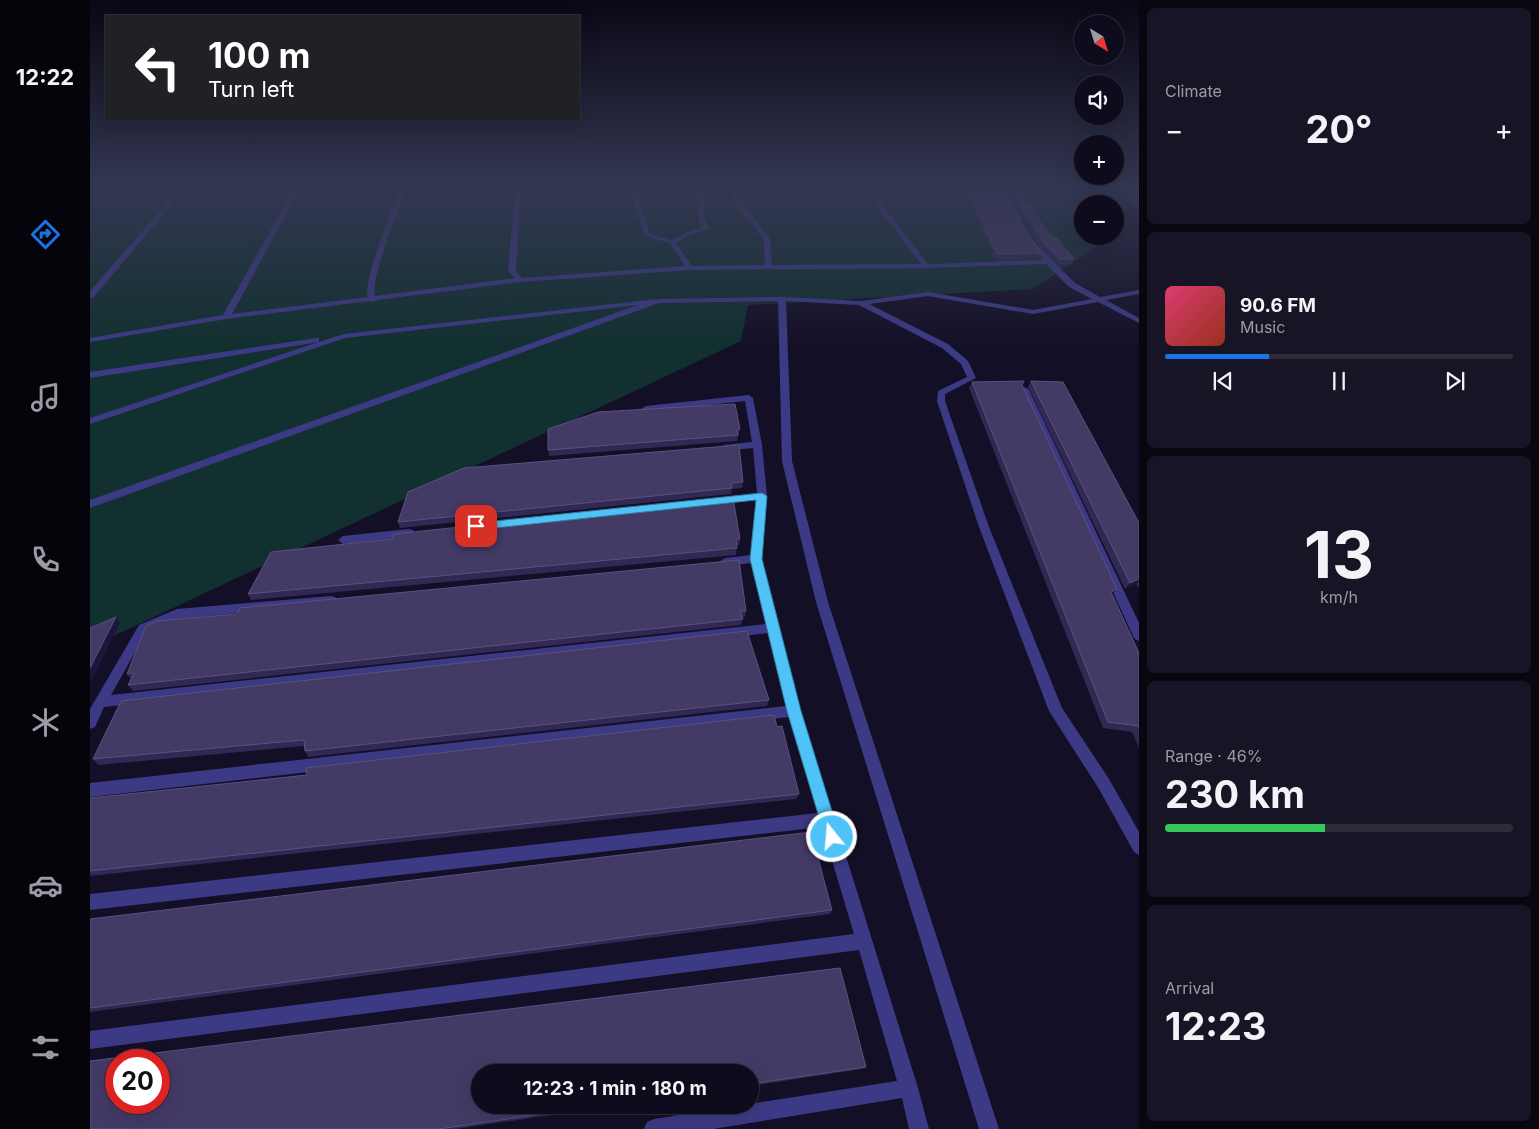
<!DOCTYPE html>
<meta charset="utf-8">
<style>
:root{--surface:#0e0b1c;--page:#171425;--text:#f1f3f6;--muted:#9b9ba3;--line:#2e2b3b;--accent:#1a73e8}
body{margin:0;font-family:Inter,sans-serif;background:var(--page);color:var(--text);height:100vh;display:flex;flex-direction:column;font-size:19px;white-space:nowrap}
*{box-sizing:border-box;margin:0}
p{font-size:16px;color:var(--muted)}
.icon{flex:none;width:28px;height:28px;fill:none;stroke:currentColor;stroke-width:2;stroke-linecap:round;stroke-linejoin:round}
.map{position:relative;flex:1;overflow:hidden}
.drawer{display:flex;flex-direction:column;gap:8px;padding:8px;background:#08060f;width:400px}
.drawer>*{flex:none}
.banner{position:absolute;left:15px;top:15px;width:475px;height:105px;border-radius:0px;box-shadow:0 5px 20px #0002,0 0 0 1px var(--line);background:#202124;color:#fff;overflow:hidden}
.needle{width:32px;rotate:142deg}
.fabs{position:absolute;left:984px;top:15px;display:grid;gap:10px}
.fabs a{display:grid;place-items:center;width:50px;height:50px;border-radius:50%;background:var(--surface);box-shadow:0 5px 20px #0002,0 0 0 1px var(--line);font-size:25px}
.speed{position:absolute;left:15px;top:1049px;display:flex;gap:10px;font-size:25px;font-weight:700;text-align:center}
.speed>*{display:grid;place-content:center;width:65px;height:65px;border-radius:50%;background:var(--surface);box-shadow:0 5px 20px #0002,0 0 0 1px var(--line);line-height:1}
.speed .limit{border:8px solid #d22;background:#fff;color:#111}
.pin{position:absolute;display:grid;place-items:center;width:42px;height:42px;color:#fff;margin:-21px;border-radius:10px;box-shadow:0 2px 8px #0006}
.me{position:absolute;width:55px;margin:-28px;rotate:343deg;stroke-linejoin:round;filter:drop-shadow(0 0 4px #0008)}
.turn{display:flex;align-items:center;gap:18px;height:105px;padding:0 20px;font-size:22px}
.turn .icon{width:65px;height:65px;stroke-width:2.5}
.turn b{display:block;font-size:35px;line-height:42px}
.big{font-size:38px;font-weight:700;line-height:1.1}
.drawer .widget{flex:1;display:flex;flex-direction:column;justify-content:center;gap:8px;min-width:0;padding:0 18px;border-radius:8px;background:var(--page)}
.drawer .dial{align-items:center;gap:0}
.dial b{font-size:65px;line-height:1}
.song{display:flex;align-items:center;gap:15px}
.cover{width:60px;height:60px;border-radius:8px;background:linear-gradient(135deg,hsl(340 70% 55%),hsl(10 70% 35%))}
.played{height:5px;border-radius:2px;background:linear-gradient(90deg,var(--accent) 30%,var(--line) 30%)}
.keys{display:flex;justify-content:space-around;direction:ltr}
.heat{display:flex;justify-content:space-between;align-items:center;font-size:28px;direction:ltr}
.charge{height:8px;border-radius:4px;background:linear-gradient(90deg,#34c759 46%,var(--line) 0)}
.trip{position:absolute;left:381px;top:1064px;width:288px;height:50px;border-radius:25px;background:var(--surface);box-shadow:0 5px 20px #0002,0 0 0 1px var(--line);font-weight:700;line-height:50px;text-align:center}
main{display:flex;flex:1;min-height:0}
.menu{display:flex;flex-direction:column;width:90px;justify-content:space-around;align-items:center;background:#06040b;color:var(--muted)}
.menu .icon{width:35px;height:35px}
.menu .selected{color:var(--accent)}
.menu b{font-size:22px;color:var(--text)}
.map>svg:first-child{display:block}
</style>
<main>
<nav class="menu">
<b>12:22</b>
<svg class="icon selected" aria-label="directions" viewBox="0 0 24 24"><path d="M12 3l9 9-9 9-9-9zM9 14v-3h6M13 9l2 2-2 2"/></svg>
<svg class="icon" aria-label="music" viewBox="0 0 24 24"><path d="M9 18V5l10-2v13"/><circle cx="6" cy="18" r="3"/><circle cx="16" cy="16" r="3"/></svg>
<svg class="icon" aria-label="phone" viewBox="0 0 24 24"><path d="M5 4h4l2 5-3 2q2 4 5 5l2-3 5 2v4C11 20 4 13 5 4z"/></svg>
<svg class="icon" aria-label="climate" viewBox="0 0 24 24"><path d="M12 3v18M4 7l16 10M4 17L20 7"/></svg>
<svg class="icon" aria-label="car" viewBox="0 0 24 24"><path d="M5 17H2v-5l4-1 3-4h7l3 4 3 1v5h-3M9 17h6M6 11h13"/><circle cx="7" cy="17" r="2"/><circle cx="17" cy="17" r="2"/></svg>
<svg class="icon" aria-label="filters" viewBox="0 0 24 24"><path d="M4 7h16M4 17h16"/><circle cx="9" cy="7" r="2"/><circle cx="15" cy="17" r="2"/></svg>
</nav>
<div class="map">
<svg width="1049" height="1129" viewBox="0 0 1049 1129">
<rect width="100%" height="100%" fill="#130f26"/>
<path fill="#12302f" d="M0,189h1039l-11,1 -3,20v-6h-33v32l29,1 -78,52 -285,16 -7,36 -651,306z"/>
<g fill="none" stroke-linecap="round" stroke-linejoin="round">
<path fill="#3d3a85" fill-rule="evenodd" d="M89,189h6l-92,109h-3v-7z
M204,189h6l-68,125 136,-17c-6,-14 25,-91 32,-108h6c-7,20 -36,90 -31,107l140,-18 -7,-7 7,-82h6l-5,82 6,7 163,-12 -15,-23 -25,-7 -16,-47h6l15,45 21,6 14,-7 17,-5 -5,-13 3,-15 -4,-11h6l4,11 -3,15 6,14 -20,6 -13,8 16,23 73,-1 -1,-26 -28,-34 -7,-16h6l7,15 14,16 14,19 2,26 149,-1 -57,-75h6l58,75 115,-4 -14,-18 3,-2 43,43 25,14 39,-7v4l-33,6 33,18v5l-41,-21 -65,12 -105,-18 -59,8 79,40 20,17 8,17 -31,16v7l44,126 73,181 47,71 30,53v23l-5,-3 -35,-63 -50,-78 -70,-184 -42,-126 1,-10 29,-14 -6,-13 -19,-16 -83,-43 -73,-4 6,160 36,141 171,527h-20l-163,-527 -34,-141 -4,-160 -119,2 -569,205v-8l548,-195 -293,33 -255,86v-6l229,-76 -229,36v-6l226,-34h3v4l25,-8 314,-35 124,-2 79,4 67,-9 105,18 59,-11 -23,-12 -23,-23 -120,4 -236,2 -170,12 -143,18 -4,2 -3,-1 -144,18 -136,23v-4l133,-23z
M908,189h6l17,28 -1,1h-4z
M935,387l4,3 110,233v18l-4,-2 -2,-3 -112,-246z
M659,395l4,3 9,47 5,51 -5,63 39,152 117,377 11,41h-20l-7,-31 -189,31h-69l3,-7 7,-3 243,-38 -38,-131 -769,99v-18l764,-97 -32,-107 -732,83v-16l728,-81 -29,-96 -699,80v-14l696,-77 -18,-73 -664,74 -9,20 -5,2v-20l49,-84 38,-16 154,-13 4,1 2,3 -2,3 -4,1 -153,15 -31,12 -36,64 655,-71 -14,-61 -27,3 -6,-4 6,-4 26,-3 5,-55 -37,4 -5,-3 5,-3 38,-5 -4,-45 -29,3 -5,-3 5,-3 28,-3 -7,-41 -99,11 -5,-3 5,-3z
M319,529l4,1 1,3 -1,3 -70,8 -5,-4 5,-4z"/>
</g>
<path fill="#312854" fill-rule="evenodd" d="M1020,189h29v22l-30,-21z
M879,191l71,62 -2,5 -43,2 -28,-64z
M924,193l11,10 18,24 31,32 -3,6 -13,-1 -16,-14 -30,-52z
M941,381l108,142v66l-3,-5 -11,5 -97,-202z
M882,382l50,4 90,209 27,58v95l-7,-16 -29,-4 -134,-340z
M650,429l-3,12 -188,15 -1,-6z
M653,482l-1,6 -10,1 -1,5 -331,34 -2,-6z
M650,539l-1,6h-2l-1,10 -485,45 -3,-6z
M656,611l-1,6h-3l1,2 -2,6 -608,66 -5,-6 3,-6 -4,-5z
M679,700l-2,6 -459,51 -3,-6 -1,-5 -206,19 -5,-6 28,-58z
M709,794l-3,5 -706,77v-78z
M742,910l-2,4 -740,98v-93z
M750,968l26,99 -4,2 -112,17v-14h-270v33h140l-164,24h-366v-68zM26,1060h43v42h-43z"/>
<path fill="#1d163a" d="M1049,579v2l-3,3 -11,5 5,-6z
M1027,589l-5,6 -1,-3z
M26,617l4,6 -30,61v-16z"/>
<path fill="#433a66" stroke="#5a527e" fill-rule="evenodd" d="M1034,189h15v10z
M879,191l34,2 37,60 -43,1z
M924,193l6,1 5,9h5l13,24 10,11h4l17,21h-14l-15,-15z
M934,381l-2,4 95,204 -6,3 28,61v76l-1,-3 -30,-4 -136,-340z
M941,381l32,1 76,141v56l-9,4z
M645,404l5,25 -3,1 1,5 -190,15v-21l50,-17z
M649,445l4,37 -12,1 1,5 -334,34 10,-30 56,-24z
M643,498l7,41 -4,1 1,8 -489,46 23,-42 121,-13 2,-5z
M649,560l7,51h-6l3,8 -615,66 6,-12 -7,1 19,-48 12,-5 79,-7 3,-6z
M26,617l-26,51v-40z
M657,631l22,69 -464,51 -1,-11 -211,19 28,-58z
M684,715l3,12 5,-1 17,68 -709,77v-73l217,-23 -1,-7z
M721,832l21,78 -742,98v-89z
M750,968l26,99 -116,17v-12h-270v33h124l-165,24h-349v-68zM26,1060h43v42h-43z"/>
<linearGradient id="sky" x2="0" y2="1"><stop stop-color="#0a0815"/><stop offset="0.54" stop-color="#333752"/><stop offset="1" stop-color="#333752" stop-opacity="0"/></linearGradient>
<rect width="1049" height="347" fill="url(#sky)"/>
<path fill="#4fc3f7" stroke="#337fa1" d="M672,493l5,3 -5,63 39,152 39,126 -2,5 -6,2 -5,-2 -2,-5 -38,-126 -37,-152 6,-59 -280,30 -6,-4 6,-3z"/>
</svg>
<div class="fabs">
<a><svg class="needle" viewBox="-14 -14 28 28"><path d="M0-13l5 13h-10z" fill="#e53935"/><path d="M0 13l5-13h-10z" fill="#9b9ba3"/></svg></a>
<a><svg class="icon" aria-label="sound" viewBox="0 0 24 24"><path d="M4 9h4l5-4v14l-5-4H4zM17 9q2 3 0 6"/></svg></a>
<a>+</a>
<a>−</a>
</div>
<div class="speed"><div class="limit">20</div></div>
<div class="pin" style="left:386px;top:526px;background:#d93025"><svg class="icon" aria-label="arrive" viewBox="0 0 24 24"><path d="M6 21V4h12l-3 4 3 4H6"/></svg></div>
<svg class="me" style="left:742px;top:837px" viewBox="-20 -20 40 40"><circle r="17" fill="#4fc3f7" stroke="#fff" stroke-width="3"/><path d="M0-11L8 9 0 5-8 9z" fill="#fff"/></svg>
<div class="trip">12:23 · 1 min · 180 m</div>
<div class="banner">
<div class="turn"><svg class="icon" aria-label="left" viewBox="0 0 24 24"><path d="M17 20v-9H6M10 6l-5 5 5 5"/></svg><div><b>100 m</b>Turn left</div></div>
</div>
</div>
<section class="drawer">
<div class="widget"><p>Climate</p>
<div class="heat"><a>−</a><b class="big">20°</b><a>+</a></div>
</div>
<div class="widget">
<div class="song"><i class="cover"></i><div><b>90.6 FM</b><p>Music</p></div></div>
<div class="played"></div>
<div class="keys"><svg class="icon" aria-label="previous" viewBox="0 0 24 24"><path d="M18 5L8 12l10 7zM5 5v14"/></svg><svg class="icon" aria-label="pause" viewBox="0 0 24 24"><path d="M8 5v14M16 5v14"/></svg><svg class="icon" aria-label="next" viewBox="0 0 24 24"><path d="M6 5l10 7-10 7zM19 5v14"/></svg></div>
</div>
<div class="widget dial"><b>13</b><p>km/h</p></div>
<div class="widget"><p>Range · 46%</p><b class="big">230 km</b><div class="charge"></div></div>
<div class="widget"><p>Arrival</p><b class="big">12:23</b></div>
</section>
</main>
